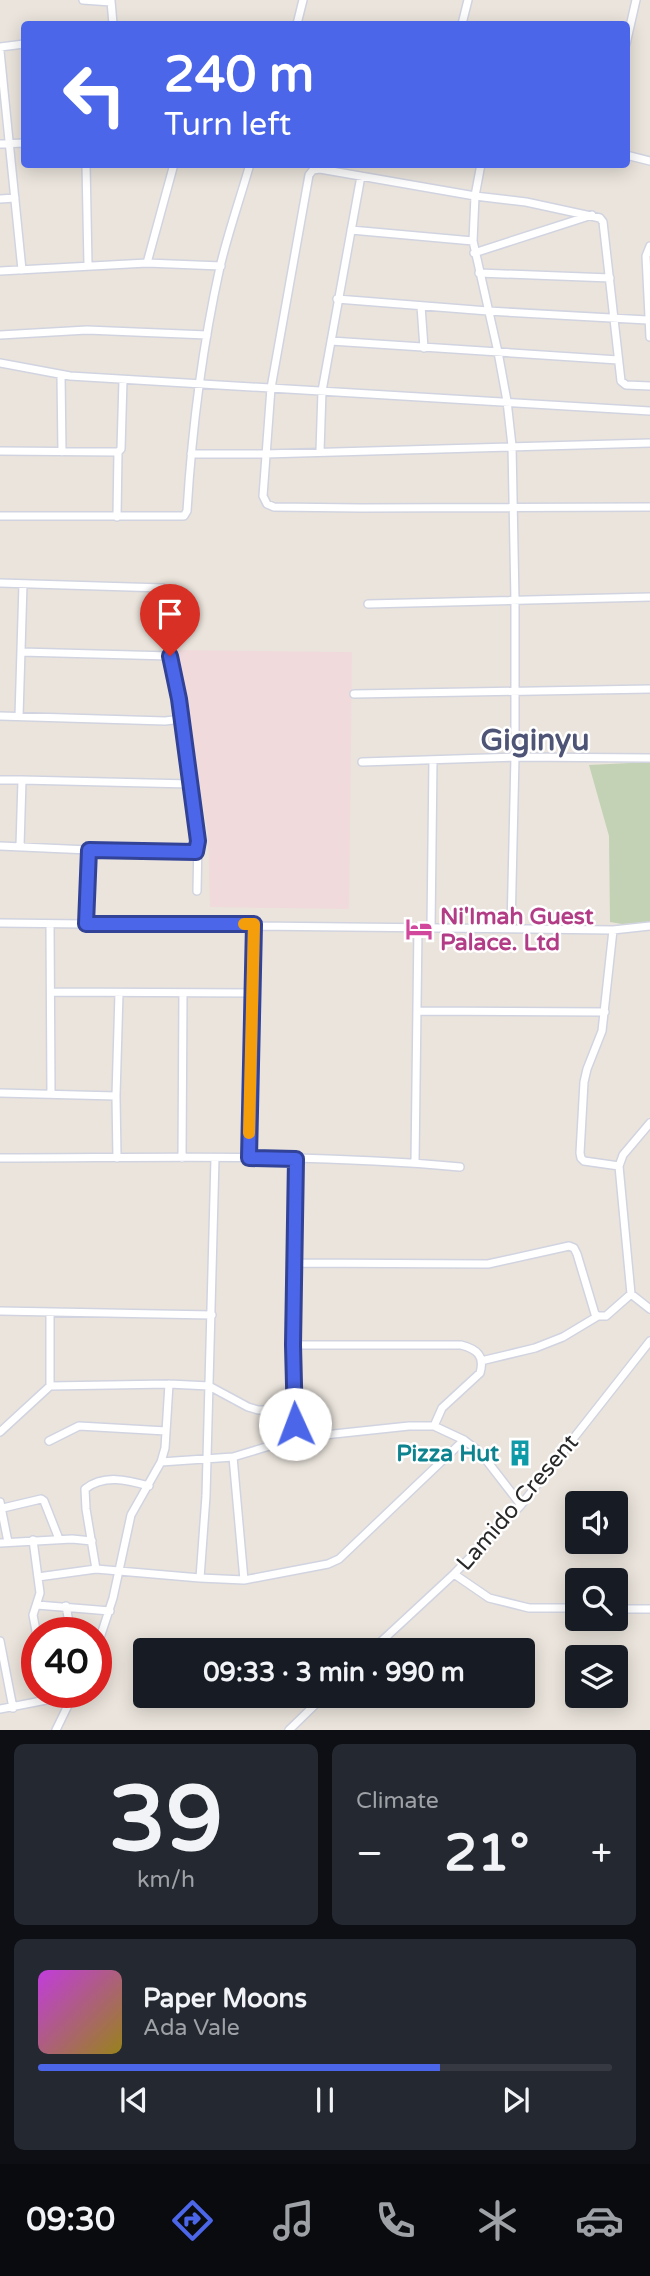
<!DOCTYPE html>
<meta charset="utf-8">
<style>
:root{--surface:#171b24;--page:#242831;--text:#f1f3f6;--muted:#9ea1a6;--line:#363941;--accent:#4b66e8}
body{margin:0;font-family:"Varela Round",sans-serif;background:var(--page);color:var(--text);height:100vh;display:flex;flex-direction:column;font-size:26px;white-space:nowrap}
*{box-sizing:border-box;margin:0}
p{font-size:23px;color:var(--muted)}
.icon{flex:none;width:38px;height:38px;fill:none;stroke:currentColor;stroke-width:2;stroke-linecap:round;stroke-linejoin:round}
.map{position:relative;height:1730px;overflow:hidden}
.details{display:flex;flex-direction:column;gap:14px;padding:14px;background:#0d0f14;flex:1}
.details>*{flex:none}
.guide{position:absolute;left:21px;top:21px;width:609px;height:147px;border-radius:7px;box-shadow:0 4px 18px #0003;background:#4b66e8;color:#fff;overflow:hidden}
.controls{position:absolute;left:565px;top:1491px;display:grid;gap:14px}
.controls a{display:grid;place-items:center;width:63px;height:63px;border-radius:7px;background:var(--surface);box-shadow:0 4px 18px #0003;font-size:35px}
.speed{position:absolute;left:21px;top:1617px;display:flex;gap:14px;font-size:35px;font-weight:700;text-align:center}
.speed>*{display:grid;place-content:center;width:91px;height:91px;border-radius:50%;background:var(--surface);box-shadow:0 4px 18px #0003;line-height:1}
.speed .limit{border:10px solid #d22;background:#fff;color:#111}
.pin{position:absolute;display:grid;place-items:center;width:60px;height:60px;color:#fff;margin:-72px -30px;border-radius:50% 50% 50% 0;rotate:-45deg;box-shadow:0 0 7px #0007}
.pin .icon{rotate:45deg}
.me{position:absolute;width:77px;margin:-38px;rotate:358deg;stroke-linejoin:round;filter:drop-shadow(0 0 5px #0008)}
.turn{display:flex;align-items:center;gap:24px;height:147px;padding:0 28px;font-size:32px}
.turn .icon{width:91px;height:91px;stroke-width:2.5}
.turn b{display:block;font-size:49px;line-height:60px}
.big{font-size:52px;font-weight:700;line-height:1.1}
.details .tile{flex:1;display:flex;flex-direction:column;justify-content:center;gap:10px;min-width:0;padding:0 24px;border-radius:10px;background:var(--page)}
.details .dial{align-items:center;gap:0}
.dial b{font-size:91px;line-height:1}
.song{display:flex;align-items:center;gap:21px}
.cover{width:84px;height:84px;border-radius:10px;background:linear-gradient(135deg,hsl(290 70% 55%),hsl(50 70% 35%))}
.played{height:7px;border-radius:4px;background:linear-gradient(90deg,var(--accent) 70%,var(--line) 70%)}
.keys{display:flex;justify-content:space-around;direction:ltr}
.heat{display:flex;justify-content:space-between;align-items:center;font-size:38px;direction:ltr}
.details .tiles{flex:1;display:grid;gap:14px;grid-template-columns:1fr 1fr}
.tile:last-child{grid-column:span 2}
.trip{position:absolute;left:133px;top:1638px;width:402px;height:70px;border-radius:7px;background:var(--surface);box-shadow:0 4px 18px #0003;font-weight:700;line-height:70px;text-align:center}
.menu{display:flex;height:112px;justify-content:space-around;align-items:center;background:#090b0e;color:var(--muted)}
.menu .icon{width:49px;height:49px}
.menu .on{color:var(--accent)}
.menu b{font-size:32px;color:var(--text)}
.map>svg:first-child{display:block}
</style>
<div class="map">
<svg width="650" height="1730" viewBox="0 0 650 1730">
<rect width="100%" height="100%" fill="#eae4dc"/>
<path fill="#f0dadb" d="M175,650l177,2 -3,257 -139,-2 -2,-74z"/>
<path fill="#c3d2b5" d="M650,762v160l-28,2 -12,-2 -1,-86 -20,-71z"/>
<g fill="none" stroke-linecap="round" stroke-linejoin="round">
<g stroke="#d1d4e0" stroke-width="10">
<path id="minor" d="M83,0l28,2
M111,1l2,23
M297,24l6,-24
M462,24l6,-24
M626,44l10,-44
M0,47l24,-3
M0,51l22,219
M0,144l24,-1
M626,155l24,6
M86,164l2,101
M481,164l-6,32 -2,45 25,111 9,49 5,45 3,154v157l-4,171
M0,199l15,-1
M351,230l122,11
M650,246l-4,10 4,81
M474,253l118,-38
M147,263l27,-99
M0,271l147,-8 74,3
M479,273l131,5
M337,299l151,12 159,9
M421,306l3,42
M0,335l87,-5 120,5
M331,341l287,19
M0,363l70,13 580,35
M61,375l1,77
M650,386l-24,-1 -5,-4 -18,-159 -3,-4 -74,-16 -51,-6 -155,-27 -7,1 -4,5 -38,213 -8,108 4,8 7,3 87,1 289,-1
M0,451l118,1 3,-3 2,-69
M320,451l2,-60 39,-215
M191,454h74l385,-11
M0,516h184l3,-5c5,-82 15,-163 33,-244 8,-34 20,-68 30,-103
M117,517l1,-65
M0,583l163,5 5,5 2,63 7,27 5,36 -17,2 -165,-5
M368,604l282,-7
M21,652l149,4
M354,694l296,-5
M19,716l4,-132
M182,719l16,122 -1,50
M362,762l153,-5 135,1
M0,780h22l-2,66
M22,780l168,4
M0,846l89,4 -3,74
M89,850l107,2
M0,923l613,7 37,-4
M50,924l1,169
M431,928l2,-168
M613,930l-11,101 -15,38 -3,13 -4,71 1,5 3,3 35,5
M51,992l202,1
M418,1011l187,1
M0,1093l116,3
M650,1123l-27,32 -4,11 12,128 19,15
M0,1158c153,0 308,-5 460,9
M117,1158l-1,-62 3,-103
M182,1158l1,-165
M249,1158l5,-234
M415,1163l3,-235
M295,1263l193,1 81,-18 5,2 3,6 18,60 3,2
M0,1311l212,4
M294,1345h167c16,4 24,11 19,28l-38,35 -8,18
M481,1361l54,-13 28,-11 35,-21h8l25,-22
M50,1386v-74
M294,1410l2,-251
M0,1432l50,-46 119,-2 40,2 39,21 10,3h36l2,28 113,-12h25l30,14 16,12 41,53
M49,1441l30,-15 87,5
M233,1457l11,123
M161,1462l72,-5 63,-19
M0,1502l8,40
M3,1508l38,-9 3,2 15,38
M33,1540l7,53 -7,22 4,21
M0,1543l72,-4 20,2
M96,1569l-10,-60 -1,-20c19,-15 42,-9 64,-3
M454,1574l35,24 40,10h49
M38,1577l58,-8 104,9 44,2 84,-16 11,-5 125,-119
M200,1578l6,-82 9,-338
M37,1605l73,6
M66,1606l5,27
M616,1609h34
M0,1641l13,67
M96,1650l17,-52 18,-83 30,-53 4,-14 4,-64
M372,1650l82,-76 67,-69 129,-164
M0,1709l72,-14
M56,1730l18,-37
M289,1730l35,-34"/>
</g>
<use href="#minor" stroke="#fff" stroke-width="7"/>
</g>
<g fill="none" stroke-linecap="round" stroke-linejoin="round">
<g stroke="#314297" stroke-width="18">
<path id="route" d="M170,656l9,43 19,142 -2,11 -107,-2 -3,74h168l-5,234 47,1 -3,186 2,79"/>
</g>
<use href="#route" stroke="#4b66e8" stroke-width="12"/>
<path stroke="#f59e0b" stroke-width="12" d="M244,924h10l-5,209"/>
</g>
<defs>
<g id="hotel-bare" transform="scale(2.1)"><path d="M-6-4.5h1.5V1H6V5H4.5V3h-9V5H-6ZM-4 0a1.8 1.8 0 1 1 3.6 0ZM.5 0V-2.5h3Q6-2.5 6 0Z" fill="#d1479c" stroke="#fff" stroke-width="2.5" paint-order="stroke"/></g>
<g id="building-bare" transform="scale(2.1)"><path d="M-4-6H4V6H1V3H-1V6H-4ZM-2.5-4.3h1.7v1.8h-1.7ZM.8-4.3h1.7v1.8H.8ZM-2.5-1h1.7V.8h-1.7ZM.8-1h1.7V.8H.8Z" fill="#0f9aa8" stroke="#fff" stroke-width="2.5" paint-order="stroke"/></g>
</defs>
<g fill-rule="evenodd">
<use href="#hotel-bare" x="419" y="929"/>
<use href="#building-bare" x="520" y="1453"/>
</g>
<g text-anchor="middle" stroke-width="5" stroke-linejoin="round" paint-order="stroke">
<g font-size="23" font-weight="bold" fill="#b23c85" stroke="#fff" text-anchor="start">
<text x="440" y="924">Ni'Imah Guest<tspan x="440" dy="26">Palace. Ltd</tspan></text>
</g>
<g font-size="23" font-weight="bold" fill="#0d838f" stroke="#fff" text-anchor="end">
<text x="499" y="1461">Pizza Hut</text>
</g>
<g font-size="23" fill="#292929" stroke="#fff">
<text transform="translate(517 1502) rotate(-49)" y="8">Lamido Cresent</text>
</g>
<g font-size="30" font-weight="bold" fill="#4e5475" stroke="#fff">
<text x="535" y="750">Giginyu</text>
</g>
</g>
</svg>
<div class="controls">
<a><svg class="icon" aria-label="sound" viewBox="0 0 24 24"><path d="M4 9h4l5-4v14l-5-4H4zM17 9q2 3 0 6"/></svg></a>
<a><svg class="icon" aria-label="search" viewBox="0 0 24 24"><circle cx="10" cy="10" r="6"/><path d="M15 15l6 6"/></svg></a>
<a><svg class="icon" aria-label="layers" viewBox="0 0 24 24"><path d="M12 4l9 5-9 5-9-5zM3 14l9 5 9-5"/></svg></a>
</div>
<div class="speed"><div class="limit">40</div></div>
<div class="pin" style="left:170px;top:656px;background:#d93025"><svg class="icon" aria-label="arrive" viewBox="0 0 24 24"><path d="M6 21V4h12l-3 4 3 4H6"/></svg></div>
<svg class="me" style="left:295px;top:1424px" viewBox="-20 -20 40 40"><circle r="19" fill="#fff"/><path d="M0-13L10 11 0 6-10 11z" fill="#4b66e8"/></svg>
<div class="trip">09:33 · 3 min · 990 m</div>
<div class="guide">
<div class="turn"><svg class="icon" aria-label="left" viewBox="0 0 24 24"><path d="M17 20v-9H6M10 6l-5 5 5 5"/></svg><div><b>240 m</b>Turn left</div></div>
</div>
</div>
<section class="details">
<div class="tiles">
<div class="tile dial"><b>39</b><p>km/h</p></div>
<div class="tile"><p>Climate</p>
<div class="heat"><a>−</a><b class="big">21°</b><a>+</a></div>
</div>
<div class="tile">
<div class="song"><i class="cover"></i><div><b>Paper Moons</b><p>Ada Vale</p></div></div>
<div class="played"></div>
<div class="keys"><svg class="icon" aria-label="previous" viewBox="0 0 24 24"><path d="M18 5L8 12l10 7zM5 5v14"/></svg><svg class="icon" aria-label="pause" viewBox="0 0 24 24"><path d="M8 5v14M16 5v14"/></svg><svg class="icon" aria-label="next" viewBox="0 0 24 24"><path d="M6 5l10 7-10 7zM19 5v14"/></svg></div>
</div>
</div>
</section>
<nav class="menu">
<b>09:30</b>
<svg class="icon on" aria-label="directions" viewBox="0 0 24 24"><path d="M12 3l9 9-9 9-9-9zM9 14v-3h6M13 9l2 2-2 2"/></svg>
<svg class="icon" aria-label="music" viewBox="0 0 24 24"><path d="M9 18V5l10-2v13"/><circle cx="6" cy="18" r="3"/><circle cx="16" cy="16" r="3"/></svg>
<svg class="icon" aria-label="phone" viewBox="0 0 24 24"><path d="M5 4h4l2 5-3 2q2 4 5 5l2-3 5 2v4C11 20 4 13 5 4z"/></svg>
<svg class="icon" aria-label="climate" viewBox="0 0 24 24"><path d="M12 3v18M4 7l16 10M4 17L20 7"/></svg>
<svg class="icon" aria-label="car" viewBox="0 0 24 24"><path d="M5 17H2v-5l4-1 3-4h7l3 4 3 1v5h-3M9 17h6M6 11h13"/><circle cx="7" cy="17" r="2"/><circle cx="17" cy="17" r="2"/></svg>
</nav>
